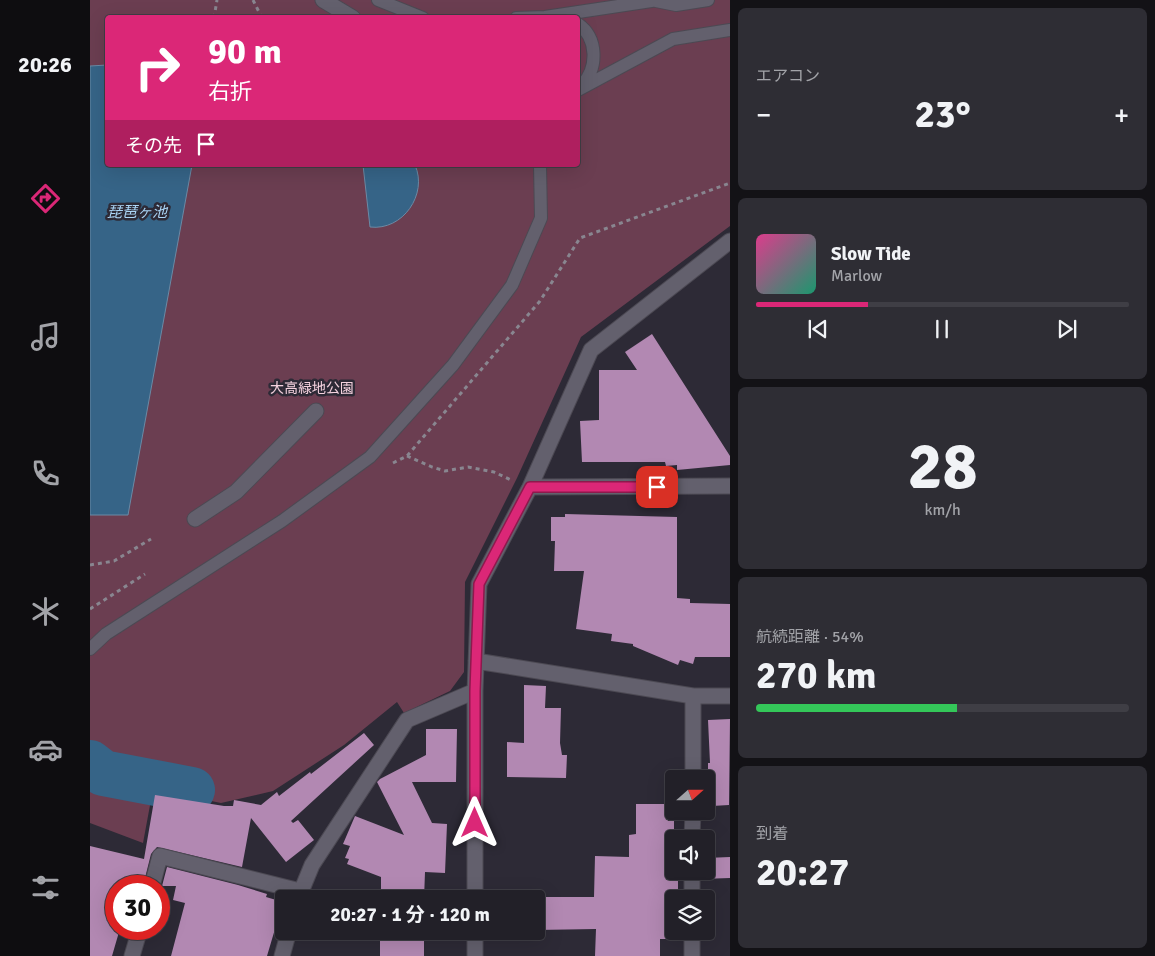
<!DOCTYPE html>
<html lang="ja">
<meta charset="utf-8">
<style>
:root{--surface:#222028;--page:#2e2d34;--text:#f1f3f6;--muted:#a2a3a8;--line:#3f3e45;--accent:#db2777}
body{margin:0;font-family:Signika,"Noto Sans JP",sans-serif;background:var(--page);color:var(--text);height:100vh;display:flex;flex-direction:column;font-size:19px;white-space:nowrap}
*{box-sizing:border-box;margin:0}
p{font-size:16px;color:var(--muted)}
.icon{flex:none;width:28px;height:28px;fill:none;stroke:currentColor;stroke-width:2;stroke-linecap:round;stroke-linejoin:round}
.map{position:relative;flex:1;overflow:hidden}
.details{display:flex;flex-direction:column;gap:8px;padding:8px;background:#131216;width:425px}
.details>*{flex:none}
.banner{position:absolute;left:15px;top:15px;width:475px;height:152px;border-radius:5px;box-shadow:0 5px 20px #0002,0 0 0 1px var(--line);background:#db2777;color:#fff;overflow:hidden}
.needle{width:32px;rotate:69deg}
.buttons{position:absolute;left:575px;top:770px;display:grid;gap:10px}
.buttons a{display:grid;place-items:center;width:50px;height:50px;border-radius:5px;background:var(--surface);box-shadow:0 5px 20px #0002,0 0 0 1px var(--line);font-size:25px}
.speed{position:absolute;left:15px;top:875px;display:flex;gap:10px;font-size:25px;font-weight:700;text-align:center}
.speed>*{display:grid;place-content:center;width:65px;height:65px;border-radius:50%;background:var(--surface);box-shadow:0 5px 20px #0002,0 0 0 1px var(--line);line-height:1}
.speed .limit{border:8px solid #d22;background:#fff;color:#111}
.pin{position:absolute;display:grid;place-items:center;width:42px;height:42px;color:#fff;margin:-21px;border-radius:10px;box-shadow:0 2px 8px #0006}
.me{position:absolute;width:55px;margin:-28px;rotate:0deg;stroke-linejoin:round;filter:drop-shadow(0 0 4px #0008)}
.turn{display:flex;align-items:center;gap:18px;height:105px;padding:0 20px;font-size:22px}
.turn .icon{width:65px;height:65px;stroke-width:2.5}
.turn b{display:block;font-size:35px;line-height:42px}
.then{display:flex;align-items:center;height:48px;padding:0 20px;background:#0003;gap:10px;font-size:19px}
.big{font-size:38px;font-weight:700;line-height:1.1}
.details .widget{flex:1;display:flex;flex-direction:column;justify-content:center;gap:8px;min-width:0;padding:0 18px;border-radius:8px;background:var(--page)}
.details .dial{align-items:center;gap:0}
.dial b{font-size:65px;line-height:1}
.song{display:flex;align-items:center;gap:15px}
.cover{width:60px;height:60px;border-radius:8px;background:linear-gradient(135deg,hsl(330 70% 55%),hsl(160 70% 35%))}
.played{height:5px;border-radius:2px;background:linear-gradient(90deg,var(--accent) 30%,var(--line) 30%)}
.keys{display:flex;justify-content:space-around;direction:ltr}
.heat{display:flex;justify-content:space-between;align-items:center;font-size:28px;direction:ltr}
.charge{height:8px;border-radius:4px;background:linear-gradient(90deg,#34c759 54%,var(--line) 0)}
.trip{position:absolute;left:185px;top:890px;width:270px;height:50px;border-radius:5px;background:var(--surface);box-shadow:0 5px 20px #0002,0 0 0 1px var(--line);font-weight:700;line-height:50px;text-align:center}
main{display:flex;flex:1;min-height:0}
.tabs{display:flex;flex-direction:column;width:90px;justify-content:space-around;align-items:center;background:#0e0d10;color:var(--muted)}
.tabs .icon{width:35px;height:35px}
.tabs .current{color:var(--accent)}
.tabs b{font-size:22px;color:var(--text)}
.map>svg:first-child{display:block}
</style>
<main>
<nav class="tabs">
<b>20:26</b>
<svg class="icon current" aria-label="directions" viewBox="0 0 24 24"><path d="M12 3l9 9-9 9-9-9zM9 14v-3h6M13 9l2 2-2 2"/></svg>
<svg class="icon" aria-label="music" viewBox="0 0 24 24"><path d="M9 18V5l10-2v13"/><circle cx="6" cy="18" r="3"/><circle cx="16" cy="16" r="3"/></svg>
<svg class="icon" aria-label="phone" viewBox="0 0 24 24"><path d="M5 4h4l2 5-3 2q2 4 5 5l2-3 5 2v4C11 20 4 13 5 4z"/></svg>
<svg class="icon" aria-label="climate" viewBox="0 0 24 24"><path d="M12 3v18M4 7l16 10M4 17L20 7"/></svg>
<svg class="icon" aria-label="car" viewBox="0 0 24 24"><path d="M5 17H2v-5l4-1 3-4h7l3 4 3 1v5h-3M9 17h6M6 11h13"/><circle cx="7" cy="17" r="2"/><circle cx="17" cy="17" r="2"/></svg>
<svg class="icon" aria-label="filters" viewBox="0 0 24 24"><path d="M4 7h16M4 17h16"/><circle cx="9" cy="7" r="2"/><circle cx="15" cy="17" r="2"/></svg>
</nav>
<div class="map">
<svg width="640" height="956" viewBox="0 0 640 956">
<rect width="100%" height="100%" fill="#2d2a36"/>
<path fill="#6b3e51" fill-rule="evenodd" d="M0,0h640v226l-149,111 -64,141 -52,104 -1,90 -14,19 -46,22 -7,-11 -53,43 -71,46 -52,12 -68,-14 -10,54 -53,-20zM18,18h470v147h-470z"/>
<path fill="#366487" stroke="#6b8aa5" d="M17,65l1,100h84l-64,350h-38v-449z
M273,165h52c13,29 -12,66 -45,62z"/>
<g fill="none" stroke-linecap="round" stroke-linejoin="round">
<path stroke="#366487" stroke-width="46" d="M0,763l13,10 89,17"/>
</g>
<path fill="#b288b2" d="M562,334l78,122v9l-53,5v-5l-11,1 -1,-4h-83l-2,-41 19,-1v-50h38l-12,-18z
M475,514l112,3v81l13,1v4l40,1v53h-35l-2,7 -13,-4 -2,5 -45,-19v-2l-22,-3 1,-7 -36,-5 8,-58h-30l1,-30h-4v-24h14z
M434,685l22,1 -1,22h16l-1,35 2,12h5l-1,23 -59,-1v-35l17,1z
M640,719l-1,86 -17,1 -1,-17h-3v-26h2l-2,-43z
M336,729h31l-1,53h-44l20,41 15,1 -2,49 -20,-1 -1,27h-43v-22l-34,-13 2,-5 -4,-1 5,-12 -7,-2 12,-28 49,19 -27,-53 3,-3 46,-24z
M274,733l10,12 -83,76 2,2 5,-3 16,20 -28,22 -35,-44 -9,49 -85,-20 -6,7 -8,32h-27v45l3,1 -7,24h-22v-110l54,13 11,-64 69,11h9l1,-6 27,5 16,-13 2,4 31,-24 1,2z
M546,804h32v17h6v50h9v8l-5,1v19h-4v32h3v8h-17v17h-65l1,-27 -60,1v-33h58l1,-41 34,1v-22l7,-1z
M640,857v21l-29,1v-8h5v-13z
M77,867l71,18 29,9 -1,3 17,5 -16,54h-96l14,-53 -12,-3 3,-14h-14z
M290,931h44v25h-44z"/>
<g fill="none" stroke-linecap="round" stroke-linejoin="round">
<g stroke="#4c4953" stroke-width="14">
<path id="service" d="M288,0l45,18
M566,1l20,4 32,-5
M426,18l29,-1 113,-17
M488,24c20,14 20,44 4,61
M488,90l95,-51 57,-9
M0,649l16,-15 176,-113 88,-64 83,-92 59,-80 29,-67 -1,-53"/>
</g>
<g stroke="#4c4953" stroke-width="17">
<path id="pedestrian" d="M233,0l30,18
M105,519l41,-27 80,-81"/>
</g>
<g stroke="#4c4953" stroke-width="17">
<path id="minor" d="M440,487l200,-1
M386,661l217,35h37
M603,779v-83
M602,839l1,-28
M62,886l8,-30 140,35
M208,899l14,-34 95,-145 68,-29
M385,899v-208l4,-107 51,-97 61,-137 139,-109
M602,899v-28
M42,956l8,-27
M192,956l7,-25
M385,956v-25
M602,956v-25"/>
</g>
<path stroke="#898690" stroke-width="3" stroke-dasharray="4 4" stroke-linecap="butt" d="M163,0l9,18
M124,18l3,-18
M317,456l25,11 13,4 23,-4 26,5 17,8
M303,463l14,-7 133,-155 40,-63 150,-55
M0,565l24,-4 37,-22
M0,609l55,-35"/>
<use href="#service" stroke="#63606d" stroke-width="12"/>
<use href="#pedestrian" stroke="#63606d" stroke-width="15"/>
<use href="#minor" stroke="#63606d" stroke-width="15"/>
</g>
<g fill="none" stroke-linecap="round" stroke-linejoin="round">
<g stroke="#8e194d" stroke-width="12">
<path id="route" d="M385,823v-132l4,-107 51,-97h127"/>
</g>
<use href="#route" stroke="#db2777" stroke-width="9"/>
</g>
<g text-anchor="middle" stroke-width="5" stroke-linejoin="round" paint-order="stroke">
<g font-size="14" fill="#f4d1de" stroke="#2d2a36">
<text x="222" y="393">大高緑地公園</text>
</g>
<g font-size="15" font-style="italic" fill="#abd5f6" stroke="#2d2a36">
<text x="47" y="217">琵琶ヶ池</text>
</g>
</g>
</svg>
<div class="buttons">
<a><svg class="needle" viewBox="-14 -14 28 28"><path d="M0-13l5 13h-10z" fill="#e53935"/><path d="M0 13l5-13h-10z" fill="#a2a3a8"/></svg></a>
<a><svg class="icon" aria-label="sound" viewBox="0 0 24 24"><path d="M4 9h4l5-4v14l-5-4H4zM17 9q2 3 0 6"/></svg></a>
<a><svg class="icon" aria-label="layers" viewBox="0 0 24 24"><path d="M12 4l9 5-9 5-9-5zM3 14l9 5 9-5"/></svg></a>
</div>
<div class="speed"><div class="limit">30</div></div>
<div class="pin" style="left:567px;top:487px;background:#d93025"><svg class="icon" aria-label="arrive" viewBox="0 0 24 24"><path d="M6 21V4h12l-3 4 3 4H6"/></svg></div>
<svg class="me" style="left:385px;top:823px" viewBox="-20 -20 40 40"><path d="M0-17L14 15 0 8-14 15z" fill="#db2777" stroke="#fff" stroke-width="4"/></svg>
<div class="trip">20:27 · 1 分 · 120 m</div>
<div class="banner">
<div class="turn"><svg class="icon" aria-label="right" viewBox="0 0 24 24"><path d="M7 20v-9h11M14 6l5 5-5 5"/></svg><div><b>90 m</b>右折</div></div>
<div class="then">その先<svg class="icon" aria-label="arrive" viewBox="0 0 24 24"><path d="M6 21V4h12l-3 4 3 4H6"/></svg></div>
</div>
</div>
<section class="details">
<div class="widget"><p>エアコン</p>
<div class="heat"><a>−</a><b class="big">23°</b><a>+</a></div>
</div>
<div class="widget">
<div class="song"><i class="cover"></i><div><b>Slow Tide</b><p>Marlow</p></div></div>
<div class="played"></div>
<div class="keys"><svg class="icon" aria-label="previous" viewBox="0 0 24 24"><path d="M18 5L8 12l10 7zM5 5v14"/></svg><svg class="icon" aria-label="pause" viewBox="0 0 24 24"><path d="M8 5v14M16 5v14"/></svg><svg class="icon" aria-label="next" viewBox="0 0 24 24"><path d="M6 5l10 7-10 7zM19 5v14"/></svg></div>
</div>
<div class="widget dial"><b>28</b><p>km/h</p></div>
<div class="widget"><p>航続距離 · 54%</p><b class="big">270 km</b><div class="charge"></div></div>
<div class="widget"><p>到着</p><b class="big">20:27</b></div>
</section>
</main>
